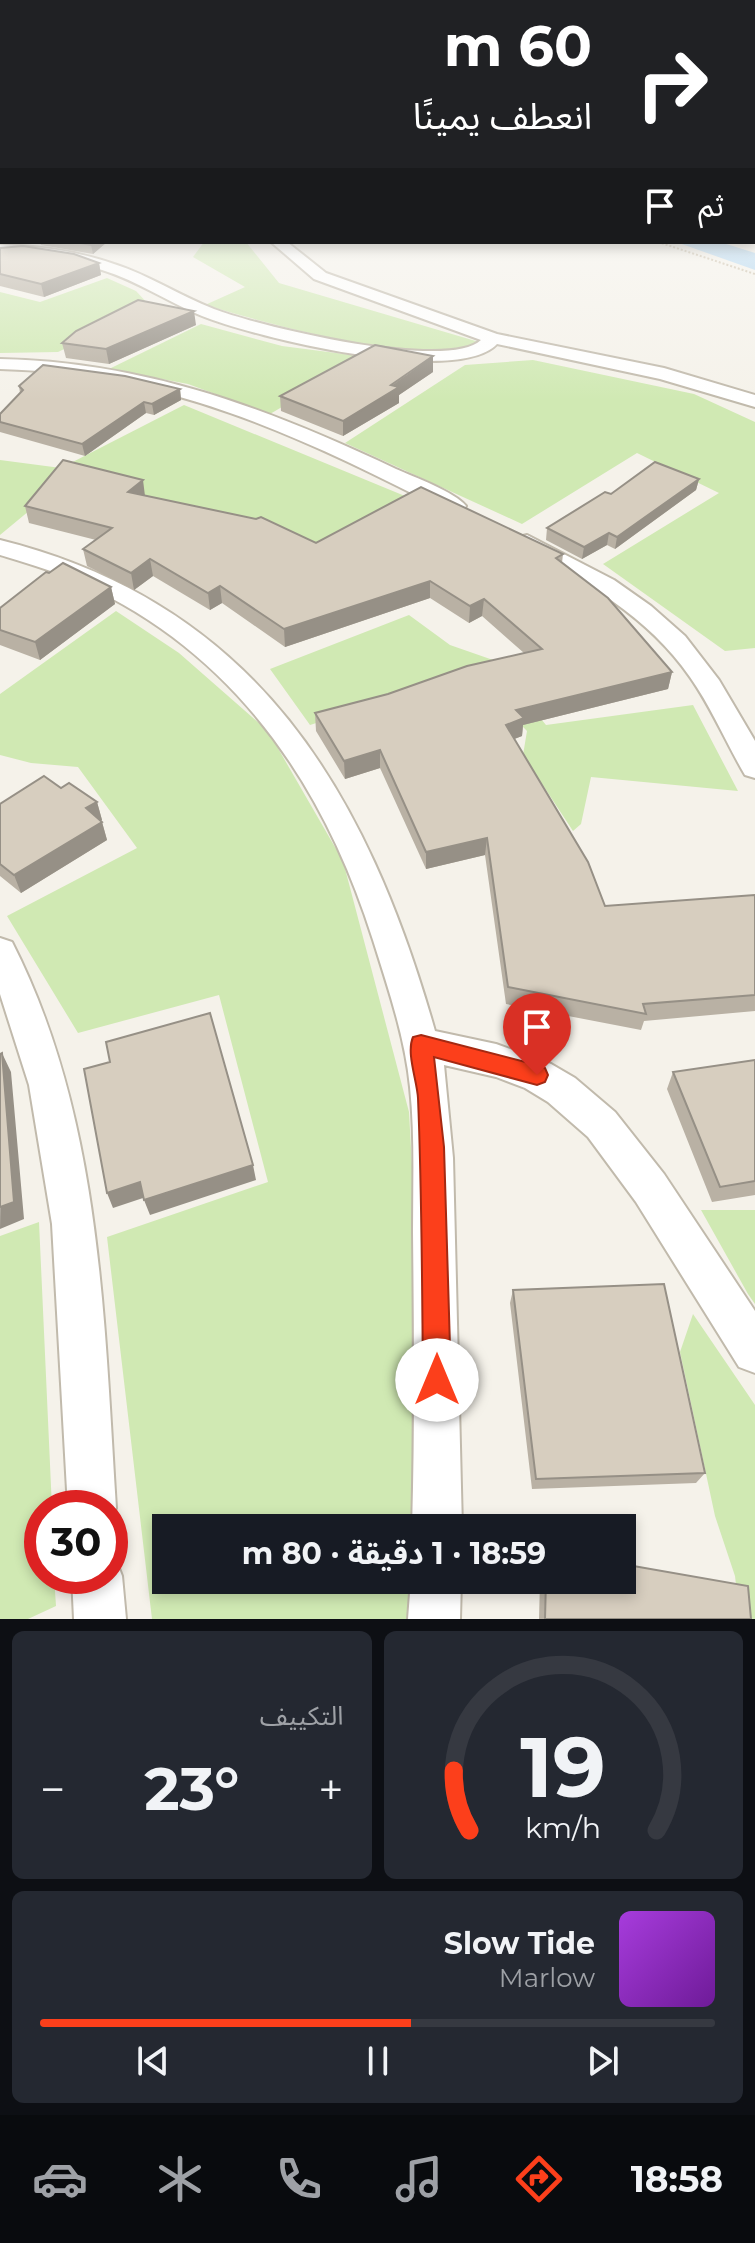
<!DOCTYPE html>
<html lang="ar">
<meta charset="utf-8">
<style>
:root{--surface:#171b24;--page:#242831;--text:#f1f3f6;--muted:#9ea1a6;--line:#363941;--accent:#fc3f1b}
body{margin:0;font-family:Montserrat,"Noto Sans Arabic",sans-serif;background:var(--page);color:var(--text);direction:rtl;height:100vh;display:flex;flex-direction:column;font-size:30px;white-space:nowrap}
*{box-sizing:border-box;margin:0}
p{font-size:26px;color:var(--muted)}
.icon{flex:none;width:44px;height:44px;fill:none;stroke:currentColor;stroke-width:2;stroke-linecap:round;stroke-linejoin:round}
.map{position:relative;height:1619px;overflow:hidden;direction:ltr}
.sheet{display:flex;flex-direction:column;gap:12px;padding:12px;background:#0d0f14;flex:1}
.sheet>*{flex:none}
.banner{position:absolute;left:0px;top:0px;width:756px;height:244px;box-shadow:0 4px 12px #0003;direction:rtl;background:#202124;color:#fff;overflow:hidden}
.speed{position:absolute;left:24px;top:1490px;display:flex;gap:16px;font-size:40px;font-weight:700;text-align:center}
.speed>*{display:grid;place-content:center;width:104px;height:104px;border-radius:50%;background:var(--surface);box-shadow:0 4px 12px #0003;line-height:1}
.speed .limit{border:12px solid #d22;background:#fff;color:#111}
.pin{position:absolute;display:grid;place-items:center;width:68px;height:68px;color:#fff;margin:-82px -34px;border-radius:50% 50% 50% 0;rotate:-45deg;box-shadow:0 0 8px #0007}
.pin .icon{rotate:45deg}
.me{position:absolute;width:88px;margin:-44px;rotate:0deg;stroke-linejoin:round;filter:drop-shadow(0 0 6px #0008)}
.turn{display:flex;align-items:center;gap:28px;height:168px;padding:0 32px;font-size:36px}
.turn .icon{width:104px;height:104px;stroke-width:2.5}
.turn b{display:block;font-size:56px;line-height:68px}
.then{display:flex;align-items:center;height:76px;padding:0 32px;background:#0003;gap:16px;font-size:30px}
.big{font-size:60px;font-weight:700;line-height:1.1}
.sheet .tile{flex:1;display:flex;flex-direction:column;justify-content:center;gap:12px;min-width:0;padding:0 28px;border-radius:12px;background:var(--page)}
.sheet .dial{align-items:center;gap:0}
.dial svg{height:208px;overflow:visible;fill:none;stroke:var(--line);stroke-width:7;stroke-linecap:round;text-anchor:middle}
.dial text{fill:var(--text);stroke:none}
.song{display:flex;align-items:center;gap:24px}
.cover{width:96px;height:96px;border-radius:12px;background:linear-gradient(135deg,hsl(280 70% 55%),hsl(280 70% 35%))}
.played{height:8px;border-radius:4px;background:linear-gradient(90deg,var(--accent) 55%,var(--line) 55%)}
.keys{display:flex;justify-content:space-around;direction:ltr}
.heat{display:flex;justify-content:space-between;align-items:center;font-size:44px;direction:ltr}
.sheet .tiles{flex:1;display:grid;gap:12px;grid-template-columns:1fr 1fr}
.tile:last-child{grid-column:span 2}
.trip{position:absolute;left:152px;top:1514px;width:484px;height:80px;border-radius:0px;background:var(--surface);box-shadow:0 4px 12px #0003;font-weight:700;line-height:80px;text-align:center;direction:rtl}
.dock{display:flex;height:128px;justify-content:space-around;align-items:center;background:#090b0e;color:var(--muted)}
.dock .icon{width:56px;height:56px}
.dock .current{color:var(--accent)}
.dock b{font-size:36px;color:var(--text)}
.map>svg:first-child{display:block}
</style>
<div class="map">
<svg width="755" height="1619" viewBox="0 0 755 1619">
<rect width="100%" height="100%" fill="#f5f2ea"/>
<path fill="#d0e9b3" d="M204,242h42l33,41 200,59c-42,31 -223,-22 -274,-37l40,-18 -52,-30z
M107,278l29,13 15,16 -93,45 -58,1v-61l40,10z
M201,324l81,22 85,11 -97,57 -82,-30 -79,-15z
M533,360l161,34 61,28v226l-30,3 -122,-87 116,-71 -82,-40 -115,71 -177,-81 120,-78z
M184,405l233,96 -101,53 -240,-82 -76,63v-75l61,8z
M116,611l63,42 89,78 75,130 66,251 11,198 -6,218h-248v52h246l-1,39h-259l-45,-382 161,-55 -49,-187 -141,38 -71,-117 130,-68 -59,-81 -47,-4 -31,-8v-61z
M409,615l41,30 43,15 53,65 147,-20 45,86 -147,-14 -10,47 -8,7 -50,-76 4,-24 -56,-57 -161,51 -40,-56z
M701,1210h54v94l-7,-10z
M39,1222l13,286h-10v68h12l2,30 -28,13h-28v-383z
M693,1314l62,91v214h-15l-5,-43 -20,-60 -35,-164z"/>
<path fill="#a7d2f2" d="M676,242h44l35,11v17z"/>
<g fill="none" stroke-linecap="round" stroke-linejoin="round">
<g stroke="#c1baac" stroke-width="4">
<path id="minor" d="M0,186h2v9h-2z
M271,242h16l39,31 171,61 167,34 91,27v12l-95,-28 -163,-35c-40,43 -243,-7 -295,-28 -34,-14 -64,-35 -100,-46 -33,-11 -67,-15 -102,-15v-10c39,1 77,6 114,19 35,11 66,32 100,45 44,17 234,63 267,31l-167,-61z
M0,359c145,3 267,49 396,110 18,8 59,23 70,37l-3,5h-16c-147,-75 -279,-138 -447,-142z
M527,535l87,45 37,26 34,30 34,44 36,61v37l-10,-3c-19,-32 -33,-67 -55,-98 -42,-61 -106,-97 -171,-130l-3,-5 3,-5z
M0,540c257,64 367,252 435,491l61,13 55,20 24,14 40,34 49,62 91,137v62l-16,-6 -103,-165 -48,-65 -40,-35 -23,-14 -29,-11 -52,-12 9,93 9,370h-50c3,-99 2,-198 1,-296 0,-49 2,-97 -3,-145 -5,-50 -22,-99 -37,-147 -51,-161 -144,-295 -304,-362 -22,-9 -46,-16 -69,-23z
M0,938l12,4c89,174 92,375 104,566l-6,15v-15h-42l-16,-284 -23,-139 -29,-91z
M110,1556l5,2 7,18 4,43h-52l-2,-43h38z
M411,1580h50l-1,39h-52z"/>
</g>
<path stroke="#c3b69d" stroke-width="2" stroke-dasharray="2 2" stroke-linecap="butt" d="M658,242l97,32"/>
<use href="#minor" fill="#fff" fill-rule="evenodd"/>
</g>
<path fill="#b9b1a4" d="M40,242h67l-14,12 -52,-9z
M0,248l99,15 2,12 -57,22 -44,-11z
M196,325l-87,39 -43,-6 -4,-15z
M433,372l-34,23v8l-56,33 -62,-25 -1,-15z
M19,386l161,3 1,11 -27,15 -8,-2 -61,43 -85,-24v-18l20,-21z
M699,479l-3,11 -81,59 -8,-4 -25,14 -36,-19 1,-12 64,-34z
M145,496l171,47 247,11 -1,9 110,109 -4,17 -145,36 -1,11 -8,3 91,167 150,-11v116l-111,10 -3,9 -135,-26 -21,-149 -59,14 -46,-101 -35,11 -29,-48 -1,-18 73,-19 136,-41 -42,-37 -13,7 -39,-25 -145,49 -63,-44 -12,7 -57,-34 -19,14 -47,-24 -4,-17 13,-9 -67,-17 -4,-17z
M49,573l62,14 4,17 -75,56 -40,-15v-37z
M61,788l36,14 5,18 -2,1 2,1 5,18 -86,53 -21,-17v-72z
M755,1060v135l-43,7 -45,-113 6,-17z
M513,1290l192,183 -9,10 -164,6 -22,-186z
M540,1580h82l129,39h-212z"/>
<path fill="#969086" d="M95,242h12l-14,12 -2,-9z
M99,263l2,12 -57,22 -3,-13z
M194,311l2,14 -87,39 -3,-15z
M433,356v16l-34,23v8l-56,33v-15z
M180,389l1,11 -27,15 -2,-11z
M144,402l2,11 -61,43 -3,-12z
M699,479l-3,11 -81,59 2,-12z
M143,480l2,16 -17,-4z
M609,533l-2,12 -25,14 2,-12z
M150,559l3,17 -19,14 -3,-17z
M430,581v17l-145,49 -1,-18z
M220,586l2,17 -12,7 -2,-17z
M111,587l4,17 -75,56 -5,-18z
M484,599l-2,17 -13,7 1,-17z
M672,672l-4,17 -145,36 -1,11 -18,7 2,-18 10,-15z
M380,750v18l-35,11 -1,-18z
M97,802l5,18 -11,6 -5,-18z
M102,822l5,18 -86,53 -7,-18z
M487,838l-2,17 -59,14v-17z
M2,1053l9,19 13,147 -24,10z
M253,1165l3,15 -106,35 -6,-15z
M140,1182l6,15 -33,11 -6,-15z"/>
<path fill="#d7cebf" stroke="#969086" stroke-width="2" d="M75,242h20l-4,3z
M23,246l51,8 25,9 -58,21 -41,-10v-26z
M138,300l56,11 -88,38 -44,-6 14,-12z
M375,345l58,11 -42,29 8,2 -56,34 -63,-25z
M43,365l82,11 55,13 -28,15 -8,-2 -62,42 -82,-22v-8l23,-24 -4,-4z
M63,460l80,20 -15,12 128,27 5,-2 55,26 105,-56 142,67 -7,4 52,40 64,74 -156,38 8,8 -18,7 82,137 17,44 150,-11v100l-112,9 3,10 -138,-27 -21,-149 -61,14 -46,-102 -36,11 -29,-48 73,-19 79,-28 75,-17 -58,-50 -14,7 -40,-25 -146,48 -64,-43 -12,7 -58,-34 -19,14 -48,-24 29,-21 -87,-22z
M655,462l44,17 -82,58 -8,-4 -25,14 -37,-19 58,-36 6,2z
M63,563l48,24 -76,55 -35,-12v-22l46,-36 3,1z
M44,776l17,12 8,-5 28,19 -11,6 16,14 -88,53 -14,-11v-60z
M210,1013l43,152 -109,35 -4,-18 -33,11 -23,-124 26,-7 -4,-20z
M2,1053l12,149 -14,5v-153z
M755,1060v121l-35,6 -47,-115z
M664,1284l41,189 -169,6 -23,-189z
M622,1564l126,22 3,33h-206l1,-39h76z"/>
<linearGradient id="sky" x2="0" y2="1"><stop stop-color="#8ec0ec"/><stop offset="0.43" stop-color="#faf9f6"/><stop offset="1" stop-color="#faf9f6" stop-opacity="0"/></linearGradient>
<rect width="755" height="400" fill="url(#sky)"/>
<path fill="#fc3f1b" stroke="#a42912" stroke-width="2" d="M421,1035l116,30 8,3 3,7 -3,7 -8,3 -103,-28 10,90 7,233 -4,10 -10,4 -10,-4 -4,-10c-1,-94 -1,-188 -5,-282 -1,-18 -12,-45 -5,-61z"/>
</svg>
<div class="speed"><div class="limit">30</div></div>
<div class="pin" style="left:537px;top:1075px;background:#d93025"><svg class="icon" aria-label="arrive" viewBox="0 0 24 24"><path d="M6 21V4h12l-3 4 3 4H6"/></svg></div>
<svg class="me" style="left:437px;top:1380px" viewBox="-20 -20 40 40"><circle r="19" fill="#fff"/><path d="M0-13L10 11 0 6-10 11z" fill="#fc3f1b"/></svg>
<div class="trip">18:59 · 1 دقيقة · 80 m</div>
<div class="banner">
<div class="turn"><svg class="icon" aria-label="right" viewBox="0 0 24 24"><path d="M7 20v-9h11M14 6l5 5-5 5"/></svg><div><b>60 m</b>انعطف يمينًا</div></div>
<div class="then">ثم<svg class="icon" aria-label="arrive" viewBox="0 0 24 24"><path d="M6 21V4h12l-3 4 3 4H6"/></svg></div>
</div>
</div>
<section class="sheet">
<div class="tiles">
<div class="tile dial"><svg viewBox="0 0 100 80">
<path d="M14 69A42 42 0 1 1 86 69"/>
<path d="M14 69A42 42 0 0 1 8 46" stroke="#fc3f1b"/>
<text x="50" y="56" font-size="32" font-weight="700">19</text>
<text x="50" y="72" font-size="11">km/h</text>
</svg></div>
<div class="tile"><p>التكييف</p>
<div class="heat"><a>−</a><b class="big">23°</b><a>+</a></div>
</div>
<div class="tile">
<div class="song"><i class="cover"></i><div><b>Slow Tide</b><p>Marlow</p></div></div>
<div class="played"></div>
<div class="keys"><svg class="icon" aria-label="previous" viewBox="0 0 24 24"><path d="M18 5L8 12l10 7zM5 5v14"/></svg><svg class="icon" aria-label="pause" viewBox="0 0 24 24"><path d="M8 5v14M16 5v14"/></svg><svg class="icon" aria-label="next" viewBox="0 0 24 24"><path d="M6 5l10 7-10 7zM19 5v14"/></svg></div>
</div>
</div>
</section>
<nav class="dock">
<b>18:58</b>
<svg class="icon current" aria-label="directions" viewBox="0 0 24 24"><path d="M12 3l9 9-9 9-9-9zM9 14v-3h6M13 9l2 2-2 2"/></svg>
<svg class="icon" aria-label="music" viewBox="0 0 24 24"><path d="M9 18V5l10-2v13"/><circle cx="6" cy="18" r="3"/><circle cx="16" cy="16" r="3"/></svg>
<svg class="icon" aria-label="phone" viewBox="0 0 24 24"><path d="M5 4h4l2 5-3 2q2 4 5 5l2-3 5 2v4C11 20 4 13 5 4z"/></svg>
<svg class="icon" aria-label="climate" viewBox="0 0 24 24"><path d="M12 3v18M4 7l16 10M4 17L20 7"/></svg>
<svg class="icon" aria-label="car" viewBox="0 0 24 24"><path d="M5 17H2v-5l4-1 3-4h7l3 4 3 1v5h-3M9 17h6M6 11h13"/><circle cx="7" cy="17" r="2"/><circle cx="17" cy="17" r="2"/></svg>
</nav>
